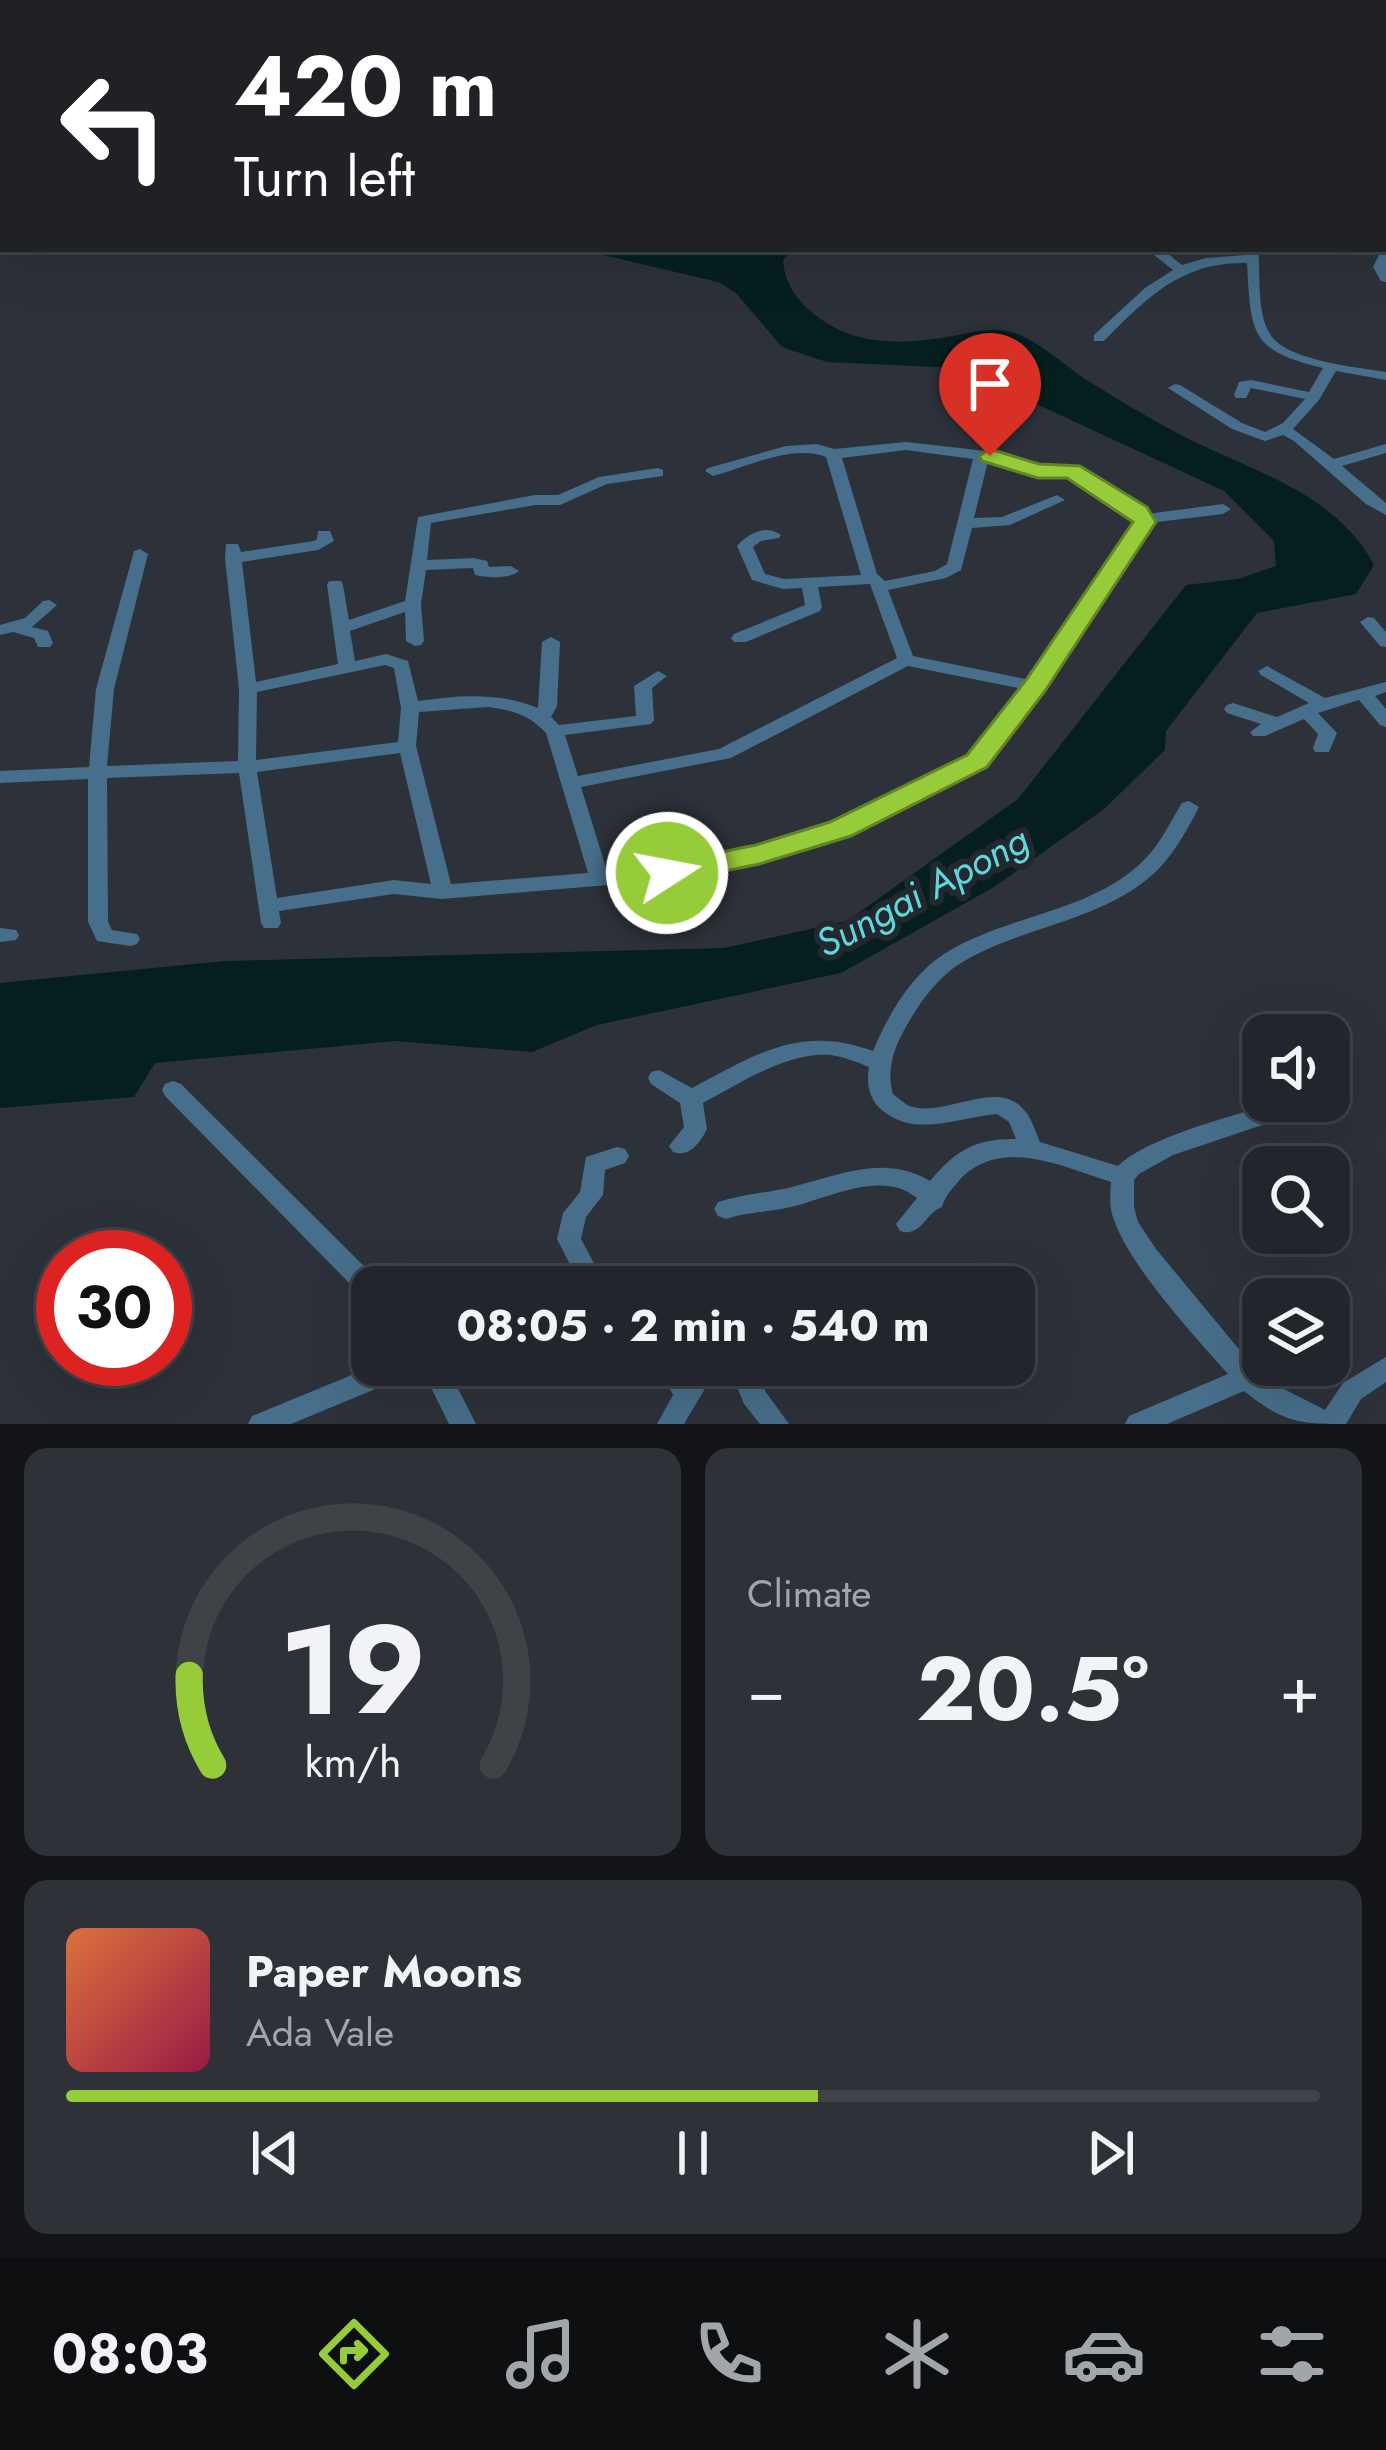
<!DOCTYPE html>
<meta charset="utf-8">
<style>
:root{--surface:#22252b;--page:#2e3137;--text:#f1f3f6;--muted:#a2a5a9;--line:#3f4247;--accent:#96cc39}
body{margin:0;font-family:Jost,sans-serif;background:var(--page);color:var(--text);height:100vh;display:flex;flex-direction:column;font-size:45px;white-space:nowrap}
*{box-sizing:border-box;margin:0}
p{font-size:39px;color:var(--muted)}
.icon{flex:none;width:66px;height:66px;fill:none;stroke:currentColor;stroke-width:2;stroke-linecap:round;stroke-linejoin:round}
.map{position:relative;height:1424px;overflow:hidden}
.drawer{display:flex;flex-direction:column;gap:24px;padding:24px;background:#131418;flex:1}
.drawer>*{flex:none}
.hud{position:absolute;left:0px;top:0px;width:1386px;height:252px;box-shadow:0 12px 48px #0002,0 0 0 3px var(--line);background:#202124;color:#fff;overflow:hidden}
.tools{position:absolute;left:1242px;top:1014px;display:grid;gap:24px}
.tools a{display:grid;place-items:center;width:108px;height:108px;border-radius:24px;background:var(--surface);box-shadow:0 12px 48px #0002,0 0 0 3px var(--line);font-size:60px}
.speed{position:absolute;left:36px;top:1230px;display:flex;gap:24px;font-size:60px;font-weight:700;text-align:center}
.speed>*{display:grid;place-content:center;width:156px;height:156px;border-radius:50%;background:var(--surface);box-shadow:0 12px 48px #0002,0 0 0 3px var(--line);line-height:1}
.speed .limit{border:18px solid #d22;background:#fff;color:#111}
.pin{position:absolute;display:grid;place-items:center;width:102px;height:102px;color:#fff;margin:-123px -51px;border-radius:50% 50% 50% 0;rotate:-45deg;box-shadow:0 0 12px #0007}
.pin .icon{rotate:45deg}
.me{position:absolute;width:132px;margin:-66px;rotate:79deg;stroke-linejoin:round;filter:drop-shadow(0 0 9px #0008)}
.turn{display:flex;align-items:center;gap:42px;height:252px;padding:0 36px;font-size:54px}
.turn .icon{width:156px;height:156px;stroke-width:2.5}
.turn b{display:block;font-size:84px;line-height:102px}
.big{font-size:90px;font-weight:700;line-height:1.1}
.drawer .card{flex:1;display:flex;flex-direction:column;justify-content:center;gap:18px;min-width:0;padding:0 42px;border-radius:24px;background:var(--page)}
.drawer .dial{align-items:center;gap:0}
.dial svg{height:312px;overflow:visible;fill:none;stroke:var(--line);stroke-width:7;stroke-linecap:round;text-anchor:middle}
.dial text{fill:var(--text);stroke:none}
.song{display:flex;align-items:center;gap:36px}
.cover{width:144px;height:144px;border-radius:18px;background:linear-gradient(135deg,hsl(20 70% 55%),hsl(340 70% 35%))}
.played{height:12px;border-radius:6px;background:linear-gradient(90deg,var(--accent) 60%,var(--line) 60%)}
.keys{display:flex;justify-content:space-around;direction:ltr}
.heat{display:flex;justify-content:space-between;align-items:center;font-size:66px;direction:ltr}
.drawer .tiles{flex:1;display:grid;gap:24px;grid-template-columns:1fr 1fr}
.card:last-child{grid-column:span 2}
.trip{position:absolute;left:351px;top:1266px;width:684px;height:120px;border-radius:24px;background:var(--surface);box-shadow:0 12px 48px #0002,0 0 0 3px var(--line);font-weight:700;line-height:120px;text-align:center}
.tabs{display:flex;height:192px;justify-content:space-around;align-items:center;background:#0e0f11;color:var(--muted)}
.tabs .icon{width:84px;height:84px}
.tabs .selected{color:var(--accent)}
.tabs b{font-size:54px;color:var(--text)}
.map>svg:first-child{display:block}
</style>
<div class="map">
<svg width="1386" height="1424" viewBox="0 0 1386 1424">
<rect width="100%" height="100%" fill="#2d3139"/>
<path fill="#051f1f" d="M578,249h136l23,5 3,-5h51l-8,12c2,22 14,40 31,53 41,33 89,31 139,22 20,-4 44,-10 64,-2 27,10 51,35 76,50 34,21 69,42 104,59 67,32 140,53 177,122l-18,29 -99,19 -91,118 -1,19 -61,59 -110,78 -153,86 -244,52 -65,27 -137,-11 -240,22 -21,34 -134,11v-125l224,-22 500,-13 123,-27 171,-122 168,-214 52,-6 38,-13 -2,-25 -50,-50 -265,-123 -132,-6 -45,-15 -46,-54 -18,-11z"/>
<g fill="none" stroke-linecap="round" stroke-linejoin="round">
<path fill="#476e8a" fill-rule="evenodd" d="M83,0h35l-6,3h-35z
M208,0h10l1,3h-10z
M360,0h10l1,3h-10z
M503,0h10v3h-10z
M936,0h10l1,3h-10z
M1223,0h42c-9,5 -33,5 -42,0z
M1317,0h69v6l-3,-3h-59z
M0,3l3,1v6l-3,-1z
M3,24v6l-3,1v-6z
M1383,38l3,1v6l-3,-1z
M1383,80h3v6h-3z
M0,90h3v6h-3z
M1383,130h3v6h-3z
M1383,199l3,1v16l-3,-1z
M1386,248v34l-5,-1 -8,-14 9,-18z
M1122,249h40l20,16 24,-7 40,-3v-6h12c3,26 -2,62 12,85 16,27 87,33 116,38v8l-50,-9 -17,29 -26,29 41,30 52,-15v9l-44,13 44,37v12l-20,-11 -72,-63 -11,-6 -18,6 -33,-12 -64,-41 7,-4 5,1 62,38 23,9 18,-9 22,-24 -54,-11 -5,10h-10l-2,-3 5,-13 12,-2 58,12 14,-24c-74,-17 -72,-36 -76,-105 -65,-2 -101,35 -143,78h-10v-6l51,-47 28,-18 -20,-16 -25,-1z
M906,442l98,11 36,13 37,2 70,46 76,-10 8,5 -8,5 -74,9 -105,163 -60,79 -137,69 -88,27 -92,19 -225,19 -48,-5 -115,17 2,12 -3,5h-14l-3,-5 -22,-150 -132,5 1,144 4,8 25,4 3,5 -3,5 -7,2 -33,-5 -9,-19v-143l-88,4v-12l89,-4 7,-78 38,-138 6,-2 8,5 -34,135 -7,77 131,-5 1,-72 -14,-131 1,-14h12l3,8 73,-11 3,-2 1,-8h12l4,10 -16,9 -76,12 14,120 82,-18 -11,-79 2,-4h12l2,4 6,35 56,-19 13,-84 117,-22h23l41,-18 59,-9 5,2v6l-56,8 -47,21h-25l-104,18 -4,37 47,-2 13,3 2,6 22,-1 8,5c-9,8 -31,7 -44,4l-2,-7 -47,2 -5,34 3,37 -3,4 -6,1 -9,-5 -1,-29 -55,19 5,30 31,-7 22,7 10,40c40,-6 81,-9 120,7l4,-66 9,-5 9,5 -3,64 -6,11 8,8 77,-9 -2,-30 24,-15 9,5 -15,12 2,32 -3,4 -86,11 13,41 141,-27 178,-91 -27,-74 -52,3 4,20 -2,4 -74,31h-12l-3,-4 3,-4 71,-29 -3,-17 -19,1 -31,-9 -15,-34c11,-13 29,-22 44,-11l-2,3 -18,3 -8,6 12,27 19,5 77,-4 -35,-118c-34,-13 -79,10 -113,19l-8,-5 3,-3 78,-22 31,-2 17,5zM906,450l67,9 -26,105 -12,7 -50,10 -8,-7 -35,-116zM988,461l13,1 37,14h31l66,44 -105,160 -117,-24 -25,-66 58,-12 15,-8 11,-42 38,-3 55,-25 -8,-5 -55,22 -28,1zM385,665l9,3 7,40 -3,34 -142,18 1,-68zM908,666l115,23 -53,68 -137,67 -76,24 -90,18 -60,5 -26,-84 150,-29zM488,707c24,3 41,8 58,26l42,140 -137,11 -35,-138 3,-34zM400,753l31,131 -37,-4 -117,18 -20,-126z
M49,600l8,5 -25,22 16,4 5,12 -3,4h-12l-4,-9 -21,-6 -13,3v-10l25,-7 18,-17z
M1368,617l6,1 12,14v15l-6,-1 -20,-24z
M1267,666l58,32 61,-16v10l-11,4 11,13v18l-6,-2 -21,-25 -41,13 19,20 -8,19h-14l-2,-4 5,-14 -14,-15 -39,17h-12l-3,-4 11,-8 -34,-11 -3,-4 3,-4 6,-2 44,14 32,-14 -48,-28 -3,-4z
M1189,801l10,6c-14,27 -29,55 -54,74 -54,42 -127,47 -184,82 -23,14 -41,39 -54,62 -13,22 -21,45 -14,69 3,3 13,10 16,12 38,13 92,-33 119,9 5,8 8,18 12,27l78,24c31,-30 120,-51 163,-65l14,1 3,6 -3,6 -122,41 -34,19 -5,6v27l4,15 18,27 91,110 29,26 49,25 18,-27 43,-26v25l-25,17 -15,25c-48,0 -63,-2 -102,-33l-77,33h-42l4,-8 99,-42c-33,-37 -99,-109 -114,-154 -5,-12 -4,-25 -3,-38 -50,-16 -114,-47 -154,1 -7,8 -12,14 -15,24 -17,6 -21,31 -42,24l-4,-7 21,-26c-35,-29 -88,0 -126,9 -22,5 -44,5 -65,12l-8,-3 -4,-7 4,-7c24,-8 49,-9 74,-15 48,-12 92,-33 138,-6 25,-30 45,-43 86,-42l-7,-17 -12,-8c-38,3 -81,24 -114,-3 -14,-11 -17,-27 -14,-44 -12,-5 -25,-10 -38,-12 -45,-3 -90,28 -128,48l4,26c-7,14 -18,29 -34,23l-4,-6 15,-19 -4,-24 -29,-19 -3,-6 3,-6 8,-2 33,18c63,-33 108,-64 181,-37 15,-36 38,-76 71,-97 61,-39 141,-40 196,-90 19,-17 29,-40 42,-61z
M0,928l16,2 3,5 -3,5 -16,2z
M173,1081l8,3 200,199 2,4h-11v13l-9,-3 -198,-201 -3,-6 3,-6z
M617,1147l8,2 4,7 -4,7 -20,7 -2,25 -17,22 -5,22 16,30 35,11 3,7h-47l-8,-3 -23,-45 6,-26 17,-21 6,-35z
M376,1365h42l-4,8 -123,51h-43l4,-8z
M420,1365h26l30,59h-27z
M658,1365h26l4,7 4,-7h27l-35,59h-27l16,-29z
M728,1365h27l7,12 3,14 24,33h-29l-16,-20z"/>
</g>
<path fill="#96cc39" stroke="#628525" stroke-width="3" d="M990,449l49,15 41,2 67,41 9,15 -111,169 -58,76 -136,69 -92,28 -92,19 -10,-3 -5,-7 5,-8 99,-20 74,-23 137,-67 59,-75 107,-158 -66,-44h-29l-56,-17 -3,-5z"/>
<g text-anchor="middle" stroke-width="12" stroke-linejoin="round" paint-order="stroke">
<g font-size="39" font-style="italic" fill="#5ed8d9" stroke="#23272f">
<text transform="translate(922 891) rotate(-28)" y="14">Sungai Apong</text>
</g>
</g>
</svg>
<div class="tools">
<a><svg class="icon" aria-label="sound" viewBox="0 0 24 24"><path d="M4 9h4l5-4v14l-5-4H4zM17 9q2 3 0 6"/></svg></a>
<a><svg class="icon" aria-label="search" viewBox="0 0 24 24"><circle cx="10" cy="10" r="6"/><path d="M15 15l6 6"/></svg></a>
<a><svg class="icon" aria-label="layers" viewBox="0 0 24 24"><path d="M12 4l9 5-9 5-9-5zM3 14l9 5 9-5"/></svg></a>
</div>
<div class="speed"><div class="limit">30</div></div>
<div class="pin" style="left:990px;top:456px;background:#d93025"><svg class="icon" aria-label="arrive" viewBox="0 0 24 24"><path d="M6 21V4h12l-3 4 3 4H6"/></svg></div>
<svg class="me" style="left:667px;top:873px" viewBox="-20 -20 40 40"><circle r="17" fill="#96cc39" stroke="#fff" stroke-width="3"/><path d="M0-11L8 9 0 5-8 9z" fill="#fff"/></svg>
<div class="trip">08:05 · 2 min · 540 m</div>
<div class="hud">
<div class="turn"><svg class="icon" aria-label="left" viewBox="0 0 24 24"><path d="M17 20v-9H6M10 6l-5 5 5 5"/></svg><div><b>420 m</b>Turn left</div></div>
</div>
</div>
<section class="drawer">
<div class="tiles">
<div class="card dial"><svg viewBox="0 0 100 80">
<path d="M14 69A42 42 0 1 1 86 69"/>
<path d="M14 69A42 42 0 0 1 8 46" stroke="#96cc39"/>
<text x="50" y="56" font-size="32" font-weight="700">19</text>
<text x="50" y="72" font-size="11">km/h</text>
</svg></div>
<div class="card"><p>Climate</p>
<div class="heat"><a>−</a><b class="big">20.5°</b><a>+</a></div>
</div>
<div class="card">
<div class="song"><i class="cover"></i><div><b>Paper Moons</b><p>Ada Vale</p></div></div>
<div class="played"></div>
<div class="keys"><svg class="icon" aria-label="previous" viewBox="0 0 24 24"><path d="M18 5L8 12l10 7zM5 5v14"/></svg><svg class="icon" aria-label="pause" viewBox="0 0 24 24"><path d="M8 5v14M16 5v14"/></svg><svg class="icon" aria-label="next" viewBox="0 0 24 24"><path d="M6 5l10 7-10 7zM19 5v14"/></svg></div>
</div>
</div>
</section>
<nav class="tabs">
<b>08:03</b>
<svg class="icon selected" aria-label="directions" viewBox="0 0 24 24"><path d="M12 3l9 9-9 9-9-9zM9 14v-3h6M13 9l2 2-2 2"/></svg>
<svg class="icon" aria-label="music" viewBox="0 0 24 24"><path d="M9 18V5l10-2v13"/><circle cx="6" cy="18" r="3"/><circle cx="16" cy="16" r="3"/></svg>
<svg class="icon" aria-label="phone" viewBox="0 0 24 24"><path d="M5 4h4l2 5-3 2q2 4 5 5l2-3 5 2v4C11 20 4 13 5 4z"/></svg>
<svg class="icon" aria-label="climate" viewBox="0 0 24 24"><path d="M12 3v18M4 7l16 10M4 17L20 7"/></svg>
<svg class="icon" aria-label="car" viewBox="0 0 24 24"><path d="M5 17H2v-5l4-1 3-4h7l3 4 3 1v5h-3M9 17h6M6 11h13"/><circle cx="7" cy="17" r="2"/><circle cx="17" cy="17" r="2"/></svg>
<svg class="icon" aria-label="filters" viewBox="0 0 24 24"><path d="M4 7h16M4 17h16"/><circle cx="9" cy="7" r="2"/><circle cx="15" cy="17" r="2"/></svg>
</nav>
